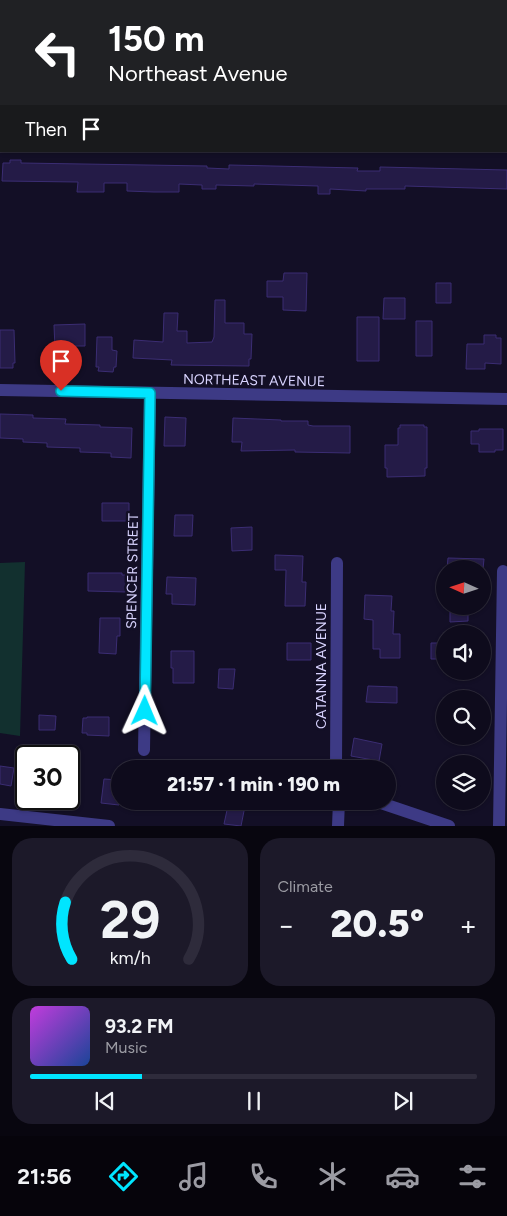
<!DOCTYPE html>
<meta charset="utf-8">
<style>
:root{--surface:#0e0b1c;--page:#1c1929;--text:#f1f3f6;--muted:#9b9ba3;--line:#2e2b3b;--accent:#00e5ff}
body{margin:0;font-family:Figtree,sans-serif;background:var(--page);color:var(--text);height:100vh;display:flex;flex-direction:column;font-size:19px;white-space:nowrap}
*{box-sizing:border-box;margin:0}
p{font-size:16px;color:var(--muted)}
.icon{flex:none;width:28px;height:28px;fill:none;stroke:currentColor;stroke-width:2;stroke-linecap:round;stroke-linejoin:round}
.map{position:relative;height:826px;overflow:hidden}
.sheet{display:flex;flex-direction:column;gap:12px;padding:12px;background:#08060f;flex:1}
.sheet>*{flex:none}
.guide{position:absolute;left:0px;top:0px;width:508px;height:152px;box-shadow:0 1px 4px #0004,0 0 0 1px var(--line);background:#202124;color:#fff;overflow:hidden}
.needle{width:32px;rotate:273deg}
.controls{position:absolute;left:436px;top:560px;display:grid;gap:10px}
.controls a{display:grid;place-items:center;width:55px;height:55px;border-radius:50%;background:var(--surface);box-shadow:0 1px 4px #0004,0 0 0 1px var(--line);font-size:25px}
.speed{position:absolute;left:15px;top:745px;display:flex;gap:10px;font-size:25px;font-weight:700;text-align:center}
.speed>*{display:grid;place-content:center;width:65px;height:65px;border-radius:50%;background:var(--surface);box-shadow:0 1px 4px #0004,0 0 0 1px var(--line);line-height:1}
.speed .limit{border:2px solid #111;border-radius:8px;background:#fff;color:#111}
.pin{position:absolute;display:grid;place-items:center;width:42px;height:42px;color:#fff;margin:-51px -21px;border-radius:50% 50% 50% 0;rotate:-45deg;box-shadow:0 0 5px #0007}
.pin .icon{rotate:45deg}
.me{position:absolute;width:55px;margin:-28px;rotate:1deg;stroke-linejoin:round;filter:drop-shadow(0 0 4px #0008)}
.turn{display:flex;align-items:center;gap:18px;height:105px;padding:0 25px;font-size:22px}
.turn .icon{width:65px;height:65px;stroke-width:2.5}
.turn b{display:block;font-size:35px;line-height:42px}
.then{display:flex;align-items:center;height:48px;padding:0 25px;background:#0003;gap:10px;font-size:19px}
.big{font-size:38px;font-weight:800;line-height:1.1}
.sheet .tile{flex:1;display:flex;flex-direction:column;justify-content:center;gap:8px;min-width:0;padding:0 18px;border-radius:20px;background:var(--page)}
.sheet .dial{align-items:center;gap:0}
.dial svg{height:130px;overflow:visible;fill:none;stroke:var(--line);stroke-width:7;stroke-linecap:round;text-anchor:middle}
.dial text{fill:var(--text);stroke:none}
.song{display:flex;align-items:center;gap:15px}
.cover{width:60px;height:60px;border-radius:8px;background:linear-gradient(135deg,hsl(290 70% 55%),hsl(220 70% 35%))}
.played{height:5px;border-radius:2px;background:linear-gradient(90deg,var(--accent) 25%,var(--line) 25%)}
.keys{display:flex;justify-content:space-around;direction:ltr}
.heat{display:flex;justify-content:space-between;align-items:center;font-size:28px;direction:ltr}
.sheet .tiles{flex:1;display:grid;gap:12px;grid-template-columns:1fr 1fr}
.tile:last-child{grid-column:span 2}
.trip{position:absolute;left:111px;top:760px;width:285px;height:50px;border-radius:25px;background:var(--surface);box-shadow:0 1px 4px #0004,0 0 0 1px var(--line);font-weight:800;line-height:50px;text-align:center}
.tabs{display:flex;height:80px;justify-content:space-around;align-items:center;background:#06040b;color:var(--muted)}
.tabs .icon{width:35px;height:35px}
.tabs .selected{color:var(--accent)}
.tabs b{font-size:22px;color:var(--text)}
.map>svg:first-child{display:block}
</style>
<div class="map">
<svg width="507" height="826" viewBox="0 0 507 826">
<rect width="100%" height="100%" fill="#130f26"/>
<path fill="#12302f" d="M25,562l-5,174 -20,-3v-170z"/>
<path fill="#241b47" stroke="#3b2d73" d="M10,160h11v3l186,3v2l22,1v-4l129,3 -1,3h23v-4l127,3v19l-102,-3v3h-39v2l-36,-2v5h-12v-8l-64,-2v2l-38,-1v4h-14v-4l-23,-1v8h-25l-27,-1v-8h-23v9h-27l1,-10 -76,-1 1,-18h7z
M284,273h23l-1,38 -23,-1v-13h-16v-16h16z
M436,283h15v20h-15z
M384,298h21v21h-22z
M215,300h10v23h19v11h8l-1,25h-2v7l-78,-1 1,-5 -39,-2 1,-18 29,2 1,-29h14l-1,18h10v12l25,-1 2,-5z
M357,317h22v44h-22z
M416,321h16v35h-16z
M85,324v22h-13v2l-17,1 -1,-24z
M0,330h14l1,33h-2v5h-13z
M484,335h12v3h5v26l-16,-1v6h-19l1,-25h17z
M97,337h15v13l5,1 -1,16h-2l-1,5 -15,-1 1,-4h-3z
M0,414l33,1v3l33,1 -1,5 35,1v2l32,1 -1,30 -20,-1v-4l-31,-1v-4l-33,-1v-4l-24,-1v-3l-23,-1z
M165,417l21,1 -1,28h-21z
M233,418l48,2v1h27v4l5,1h37v27l-55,-1v-2l-54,1 1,-9h-10z
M400,425h24v2h3v41h-2v8l-38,1v-9h-2v-23h13v-17h2z
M479,429h24v21h-8v2h-16v-8h-8v-13h8z
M102,503h27v18h-27z
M175,515h18l-1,21h-18z
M252,527v23l-20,1 -1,-23z
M275,555l28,1 -1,26h4l-1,24h-20l1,-36h-11z
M448,558l36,1 -1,10h-36z
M88,573h34v2h5l-1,17 -38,-1z
M167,577l29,1 -1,27 -23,-1v-10h-6z
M365,595l27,1 -1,15h3l-1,23h7v24h-20v-9h-7v-29l-9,-1z
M450,606h18v15l-18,1z
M100,618h20v18h-3l-1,18 -17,-1z
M287,643h24v17h-24z
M431,643h14v16h-14z
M171,651h23v32h-21v-15h-2z
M219,669h16l-2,20 -15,-1z
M368,686l29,1v16l-31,-1z
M39,715l17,1 -1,14h-16z
M87,717h22v19l-22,-1v-2h-5l1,-15h4z
M354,738l28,6 -3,17 -28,-5z
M0,766l14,2 -3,18 -11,-2z
M104,779l16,1 -1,25 -18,-2z
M229,801h17l-5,25 -17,-2z"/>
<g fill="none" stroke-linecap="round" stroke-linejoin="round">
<path stroke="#3d3a85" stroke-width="12" d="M0,123l1,1
M506,134h1
M0,390l507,9
M144,750l6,-357
M336,769l1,-206
M375,801l74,25
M0,814l109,12
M338,826l1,-25
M499,826l4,-255"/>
</g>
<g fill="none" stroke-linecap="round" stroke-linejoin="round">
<g stroke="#0095a6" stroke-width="12">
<path id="route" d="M61,391l89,2 -5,318"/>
</g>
<use href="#route" stroke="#00e5ff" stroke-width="9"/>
</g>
<g text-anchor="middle" stroke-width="5" stroke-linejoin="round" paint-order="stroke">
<g font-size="14" fill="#d9d4ff" stroke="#130f26">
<text transform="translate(254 380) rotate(1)" y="5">NORTHEAST AVENUE</text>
<text transform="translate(132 571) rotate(-89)" y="5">SPENCER STREET</text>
<text transform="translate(321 666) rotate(-90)" y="5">CATANNA AVENUE</text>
</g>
</g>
</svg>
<div class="controls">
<a><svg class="needle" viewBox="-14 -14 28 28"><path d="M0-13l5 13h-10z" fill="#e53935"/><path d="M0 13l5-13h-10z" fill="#9b9ba3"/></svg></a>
<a><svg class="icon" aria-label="sound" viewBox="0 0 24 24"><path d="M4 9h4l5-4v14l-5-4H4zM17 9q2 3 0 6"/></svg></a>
<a><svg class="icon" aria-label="search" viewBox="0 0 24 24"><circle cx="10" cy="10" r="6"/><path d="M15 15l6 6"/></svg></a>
<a><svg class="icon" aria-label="layers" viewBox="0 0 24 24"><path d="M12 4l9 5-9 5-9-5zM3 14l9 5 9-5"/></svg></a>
</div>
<div class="speed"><div class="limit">30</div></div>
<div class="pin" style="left:61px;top:391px;background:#d93025"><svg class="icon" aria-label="arrive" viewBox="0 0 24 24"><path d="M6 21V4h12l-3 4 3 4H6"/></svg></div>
<svg class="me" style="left:145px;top:711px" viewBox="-20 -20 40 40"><path d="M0-17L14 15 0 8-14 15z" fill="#00e5ff" stroke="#fff" stroke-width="4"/></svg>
<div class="trip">21:57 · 1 min · 190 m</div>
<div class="guide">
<div class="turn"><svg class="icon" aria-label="left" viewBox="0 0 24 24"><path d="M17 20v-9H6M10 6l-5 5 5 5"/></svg><div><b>150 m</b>Northeast Avenue</div></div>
<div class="then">Then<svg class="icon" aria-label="arrive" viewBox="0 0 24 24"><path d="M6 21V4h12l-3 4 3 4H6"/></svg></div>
</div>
</div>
<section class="sheet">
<div class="tiles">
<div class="tile dial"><svg viewBox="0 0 100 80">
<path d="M14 69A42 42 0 1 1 86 69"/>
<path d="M14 69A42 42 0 0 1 10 34" stroke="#00e5ff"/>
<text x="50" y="56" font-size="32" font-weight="700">29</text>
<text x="50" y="72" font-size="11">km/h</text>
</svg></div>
<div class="tile"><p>Climate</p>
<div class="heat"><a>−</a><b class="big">20.5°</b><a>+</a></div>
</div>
<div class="tile">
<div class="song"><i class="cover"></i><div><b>93.2 FM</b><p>Music</p></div></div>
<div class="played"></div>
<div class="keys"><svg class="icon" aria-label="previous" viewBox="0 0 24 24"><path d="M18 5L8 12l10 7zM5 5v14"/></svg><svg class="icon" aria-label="pause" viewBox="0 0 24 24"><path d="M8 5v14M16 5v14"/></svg><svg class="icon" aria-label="next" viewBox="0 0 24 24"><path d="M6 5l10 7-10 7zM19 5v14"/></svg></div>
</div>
</div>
</section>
<nav class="tabs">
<b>21:56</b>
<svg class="icon selected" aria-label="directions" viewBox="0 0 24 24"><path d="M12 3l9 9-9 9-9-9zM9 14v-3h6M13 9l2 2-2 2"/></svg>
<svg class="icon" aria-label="music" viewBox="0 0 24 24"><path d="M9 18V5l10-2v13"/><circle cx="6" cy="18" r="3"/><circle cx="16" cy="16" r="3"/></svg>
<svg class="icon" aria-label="phone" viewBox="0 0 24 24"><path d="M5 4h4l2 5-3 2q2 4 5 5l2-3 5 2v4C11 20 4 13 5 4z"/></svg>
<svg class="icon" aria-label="climate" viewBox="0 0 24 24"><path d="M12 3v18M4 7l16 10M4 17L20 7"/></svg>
<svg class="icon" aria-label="car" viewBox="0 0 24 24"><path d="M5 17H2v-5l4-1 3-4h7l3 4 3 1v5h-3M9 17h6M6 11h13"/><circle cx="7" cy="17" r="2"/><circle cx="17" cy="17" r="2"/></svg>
<svg class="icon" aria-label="filters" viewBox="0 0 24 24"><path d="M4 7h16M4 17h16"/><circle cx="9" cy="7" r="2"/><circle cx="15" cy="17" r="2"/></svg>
</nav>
